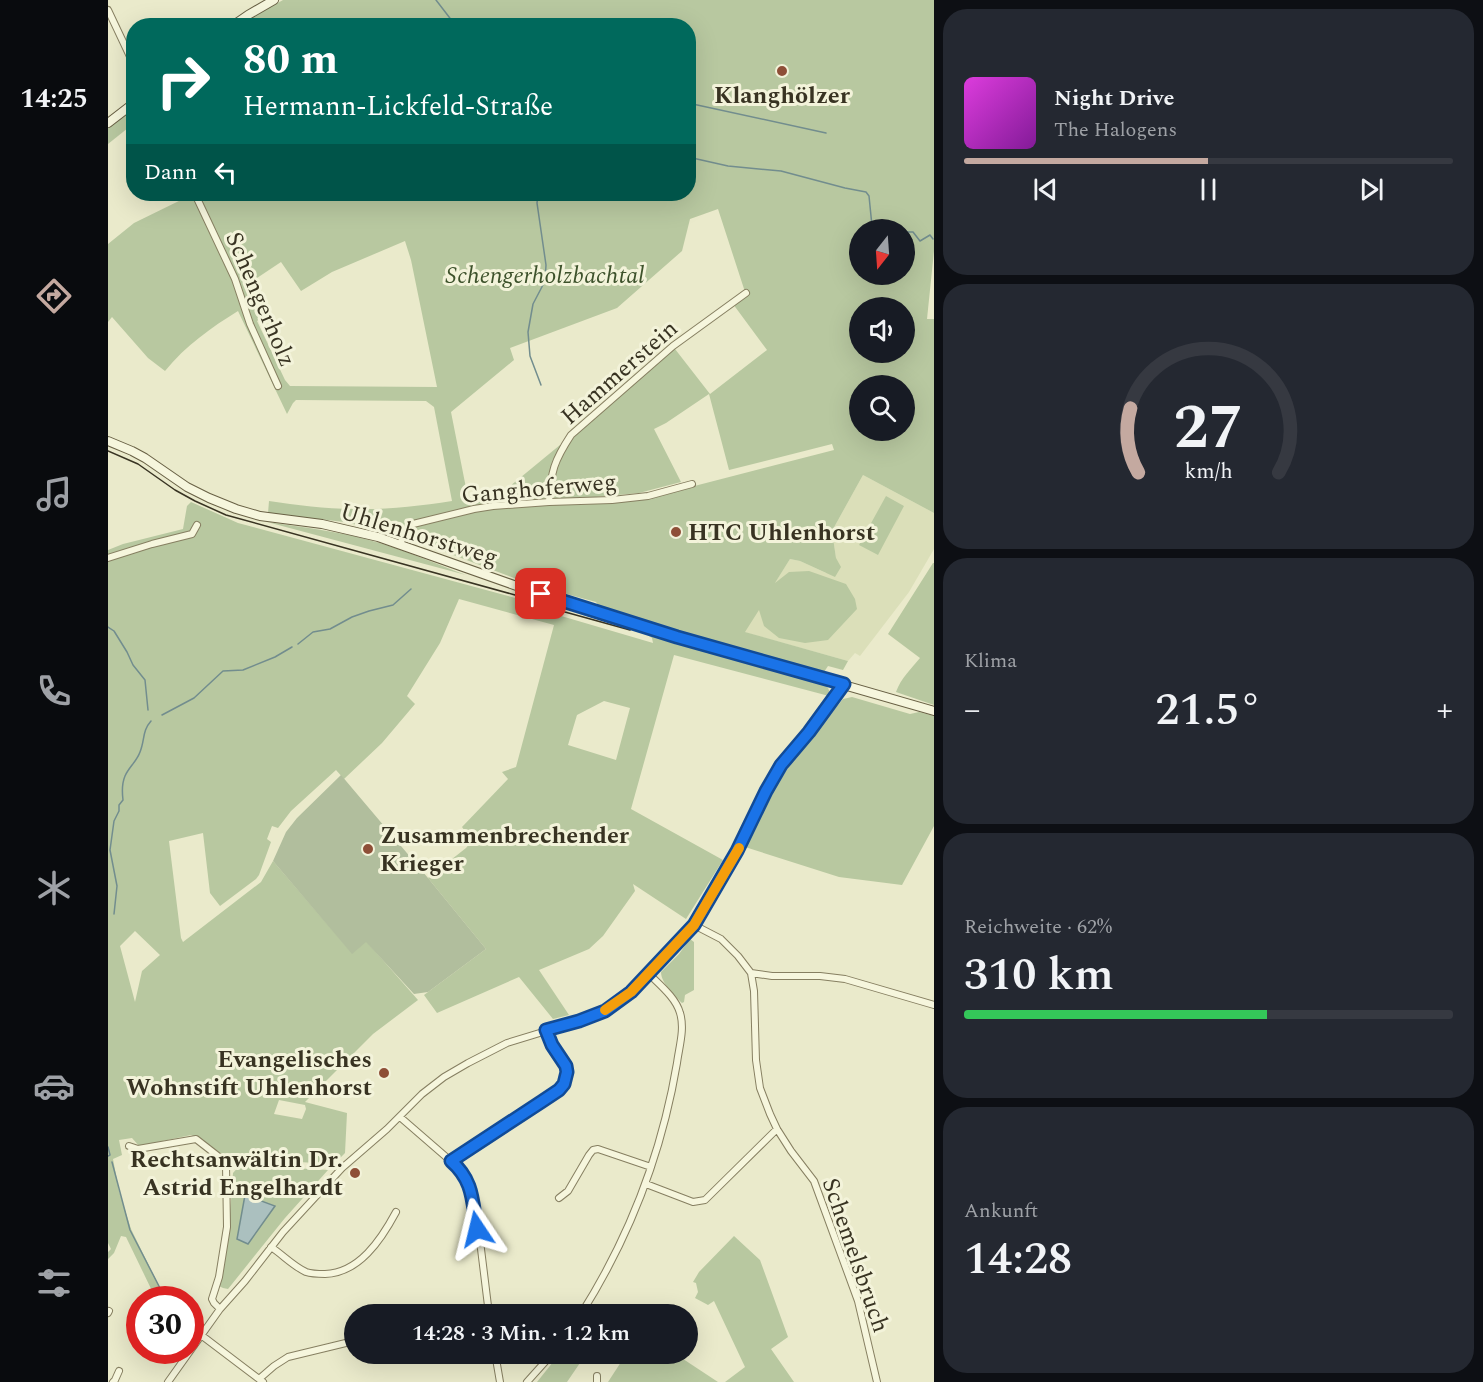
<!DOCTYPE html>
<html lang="de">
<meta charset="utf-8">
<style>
:root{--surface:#171b24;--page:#242831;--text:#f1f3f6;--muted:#9ea1a6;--line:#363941;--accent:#c4a9a0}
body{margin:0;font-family:Spectral,serif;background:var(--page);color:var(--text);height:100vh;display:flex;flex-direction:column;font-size:22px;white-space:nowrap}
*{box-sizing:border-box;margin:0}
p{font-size:20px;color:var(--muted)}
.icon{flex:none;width:33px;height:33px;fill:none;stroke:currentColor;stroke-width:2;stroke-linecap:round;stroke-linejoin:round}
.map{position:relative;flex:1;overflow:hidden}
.drawer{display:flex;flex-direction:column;gap:9px;padding:9px;background:#0d0f14;width:549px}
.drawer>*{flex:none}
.top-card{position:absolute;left:18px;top:18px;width:570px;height:183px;border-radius:24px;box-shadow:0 6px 24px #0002;background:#00695c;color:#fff;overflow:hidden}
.needle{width:39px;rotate:197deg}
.fabs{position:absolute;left:741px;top:219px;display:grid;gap:12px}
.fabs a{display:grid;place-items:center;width:66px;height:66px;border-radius:50%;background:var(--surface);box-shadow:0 6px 24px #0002;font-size:30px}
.speed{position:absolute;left:18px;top:1286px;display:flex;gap:12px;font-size:30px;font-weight:700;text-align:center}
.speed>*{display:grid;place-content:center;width:78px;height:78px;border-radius:50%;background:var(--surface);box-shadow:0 6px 24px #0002;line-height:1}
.speed .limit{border:9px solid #d22;background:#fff;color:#111}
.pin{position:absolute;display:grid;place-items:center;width:51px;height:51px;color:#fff;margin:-26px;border-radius:12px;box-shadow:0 3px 9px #0006}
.me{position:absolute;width:66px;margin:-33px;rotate:350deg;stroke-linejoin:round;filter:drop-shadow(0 0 4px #0008)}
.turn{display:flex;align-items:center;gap:21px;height:126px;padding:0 18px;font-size:27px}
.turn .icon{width:78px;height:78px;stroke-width:2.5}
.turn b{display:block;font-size:42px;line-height:51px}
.then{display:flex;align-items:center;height:57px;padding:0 18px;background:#0003;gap:12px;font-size:22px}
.big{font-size:45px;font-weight:600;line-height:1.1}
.drawer .widget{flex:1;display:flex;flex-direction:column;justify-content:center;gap:9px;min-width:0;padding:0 21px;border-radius:24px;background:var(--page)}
.drawer .dial{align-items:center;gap:0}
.dial svg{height:156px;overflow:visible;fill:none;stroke:var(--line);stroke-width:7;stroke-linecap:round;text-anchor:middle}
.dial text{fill:var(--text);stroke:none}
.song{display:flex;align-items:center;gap:18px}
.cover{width:72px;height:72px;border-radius:9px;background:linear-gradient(135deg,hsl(300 70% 55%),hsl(290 70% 35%))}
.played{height:6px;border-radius:3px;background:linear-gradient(90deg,var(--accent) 50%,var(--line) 50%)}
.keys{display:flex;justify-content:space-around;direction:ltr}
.heat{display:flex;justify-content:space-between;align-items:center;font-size:33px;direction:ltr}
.charge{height:9px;border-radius:4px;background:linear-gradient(90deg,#34c759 62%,var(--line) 0)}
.trip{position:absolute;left:236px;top:1304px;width:354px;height:60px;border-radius:30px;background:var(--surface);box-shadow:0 6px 24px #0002;font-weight:600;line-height:60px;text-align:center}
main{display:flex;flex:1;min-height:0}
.dock{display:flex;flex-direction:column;width:108px;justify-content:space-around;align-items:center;background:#090b0e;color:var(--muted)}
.dock .icon{width:42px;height:42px}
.dock .current{color:var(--accent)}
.dock b{font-size:27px;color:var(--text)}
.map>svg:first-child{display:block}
</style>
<main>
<nav class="dock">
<b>14:25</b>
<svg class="icon current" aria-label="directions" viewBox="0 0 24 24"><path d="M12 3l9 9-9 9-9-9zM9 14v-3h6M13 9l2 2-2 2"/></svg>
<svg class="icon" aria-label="music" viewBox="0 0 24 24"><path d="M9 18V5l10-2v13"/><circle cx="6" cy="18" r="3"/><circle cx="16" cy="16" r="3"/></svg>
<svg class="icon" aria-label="phone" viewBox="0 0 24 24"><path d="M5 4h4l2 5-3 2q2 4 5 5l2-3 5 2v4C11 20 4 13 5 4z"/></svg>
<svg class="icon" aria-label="climate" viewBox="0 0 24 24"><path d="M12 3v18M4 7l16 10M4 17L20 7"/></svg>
<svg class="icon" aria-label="car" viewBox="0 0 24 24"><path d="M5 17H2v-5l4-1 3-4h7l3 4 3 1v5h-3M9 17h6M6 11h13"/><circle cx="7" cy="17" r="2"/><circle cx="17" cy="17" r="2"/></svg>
<svg class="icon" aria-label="filters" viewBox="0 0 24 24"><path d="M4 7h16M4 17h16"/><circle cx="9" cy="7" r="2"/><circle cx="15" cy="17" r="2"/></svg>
</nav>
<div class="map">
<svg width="826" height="1382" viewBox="0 0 826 1382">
<rect width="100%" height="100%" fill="#eaeacb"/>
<path fill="#dbdfb9" d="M755,475l71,38v36l-25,43 -49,64 -5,-3 -7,8 -104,-29 46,-73 10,2 26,12 10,-15 -4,-27z"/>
<path fill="#b8c8a0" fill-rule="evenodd" d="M175,0h651v251l-7,68h7v194l-71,-38 -31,56 4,27 5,9 -6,10 -35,-16 -10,-2 -15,24 14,-11 20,-1 37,13 9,15 2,10 -29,31 -23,3 -26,-5 -15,-12 -5,-16 -14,22 103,29 -5,9 -15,-4 -4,6 -96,-25 -127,-38 -5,-7 -66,-18 -132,-50 -54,-12 -76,-9 1,-12c28,4 56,8 84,8 33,1 66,-3 99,-8l-18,-94 -8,-6 -130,-1 -3,3 -6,11 -49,-103c-26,16 -53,35 -73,60l-17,-13 -36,-41 -4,5v-78l26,-21 51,-25 -2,-4h505v-168l-448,-1 8,-5zM610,209l28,86 -13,9 34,46 -57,44 -35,-45 -94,80 -16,19 -5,-3 -56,46 -36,7 -17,-86 63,-52 -4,-12 107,-40 65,-57 8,-32zM752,230h44v44h-44zM297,241l6,19 26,127 -147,-1 -5,-6 -28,-59 6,-4 -15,-33 33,-22 20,29 31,-19zM752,308h44v44h-44zM752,386h44v44h-44zM601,394l20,76 103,-26 2,6 -186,48 -36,5 -38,2v-6l65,-6 42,-11 -27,-53 12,-6z
M25,108v16l-25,20v-16z
M778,496l18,10 -26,49 -19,-10z
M83,502l47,21 292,79 21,11 102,30 -1,-5 -12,-8 185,55c4,3 5,6 4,11l-155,-41 -43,154 92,51 -37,59 -53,-35 2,7 -32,45 -14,13 -50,21 30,45 -16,4 -34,-42 -82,36 -13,-18 62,-46 -58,-71 38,-30 6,-7 -10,-14 46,-48 -6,-7 14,-5 38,-142 -95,-26 -19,44 -33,53 8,8 -33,39 -38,36 -8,-9 -45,41 -13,17 -6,-2 -5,13 4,3 -12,33 -3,4 -36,27 -10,-13 -7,-60 -34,8 12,97 2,4 78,-60 12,-21 79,92 14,-12 52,59 -45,34 -68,68 42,11 -2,40 -11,11 -109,-6 -23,-18 -11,-5 -52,11 -7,-8 -13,2 3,15 -9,4 6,32 12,38 31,63 -3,7h-3l-30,-62 -5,-1 -7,17 -6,6v-7l3,-3 -3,-6v-693l15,-6 60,-15 4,-23zM496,701l26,7 -14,52 -48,-15 9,-30zM27,931l25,24 -18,16 -7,31 -15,-56zM171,1100l26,5 1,4 -4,10 -28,-5z
M159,522c34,5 69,9 102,18 33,9 65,23 97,35z
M825,563h1v142l-38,-13c5,-14 15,-23 24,-34l-32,-24z
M744,697l58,17 9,-2 15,4v110l-32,59 -63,-8 -94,-30 22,-47 26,-40 50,-61z
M582,939l4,3v48l-9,5 -1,7 -2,1c-8,-8 -21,-20 -21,-31l18,-18z
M132,1165l88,5 -43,48 -57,71 -5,-1 -4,-2 3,-11 7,-47 4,-55z
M626,1236l26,24 28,77 -17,12 23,33h-69l20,-15 -31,-66 -6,4 -13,-7 3,-6 -2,-9 -3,-1 6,-10z
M537,1353h29l44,29h-110l15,-23 9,3z
M474,1360l-15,22h-30l16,-20z"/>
<path fill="#b1be9d" d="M233,775l87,103 58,71 -58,43 -14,2 -48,-52 -14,12 -79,-93 13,-29 11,-14z"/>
<path fill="#abc0bf" stroke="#728d8e" stroke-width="1.5" d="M137,1195l30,11 -27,38 -11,-5z"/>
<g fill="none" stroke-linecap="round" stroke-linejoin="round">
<path stroke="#728d8e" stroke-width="1.5" d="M328,0l20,26
M580,103l138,30
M580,157l40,9 53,5 64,17 21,4 3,4 3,30
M430,194l-1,9 9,62 -1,16 -12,23 -5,28 2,24 11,29
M796,232h9l7,9 10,-6 3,4
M0,627l6,4 13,21 6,13 12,15 3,30
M190,644l15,-12 17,-3 22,-12 17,-6 24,-6 18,-16
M54,715l32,-17 29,-27 20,-1 32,-13 17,-10
M6,914l3,-28 -7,-36 4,-29 5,-10v-6l4,-5c-1,-8 -1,-17 2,-24 4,-9 12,-15 15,-24 5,-12 2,-21 11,-31
M0,1147l2,8 -2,1
M4,1162l18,68 32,62"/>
<g stroke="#867f61" stroke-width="8">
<path id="street" d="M0,10l26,55
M87,194l40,85 15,45 28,62
M441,502c2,-31 5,-41 22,-67l102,-89 73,-53
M292,544l7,-15 6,-5 61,-15 19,-3 56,-4 63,-2 36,-4 44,-12
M0,558l44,-14 40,-10 5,-9
M586,925l27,14 17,17 13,17 3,18 2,69 4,28 10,26 7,15 14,22 23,30 44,120 19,81
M643,973l21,3h48l25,3 89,26
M292,1117l60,52 8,12 13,68 8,65
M21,1146l9,3 58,-10 27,21 3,5 1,62 -8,50 -7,22 2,4 6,6
M343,1161l90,-59 18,-12 5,-6 3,-12 -2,-6 -13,-21 -6,-15
M538,1184l47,18 12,-2 72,-71
M451,1198l9,-7 21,-36 4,-5 5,-1 53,18
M163,1247c12,8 22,19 35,25 6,2 13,2 19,2 34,-1 56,-34 71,-62
M0,1313l1,-2
M356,1314l24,-6
M473,1314c48,-76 81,-162 96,-251 2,-16 8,-34 3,-50 -4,-15 -20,-28 -31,-39
M93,1335l62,47
M387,1353l5,29
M151,1379l15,-13 14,-9 66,-16
M5,1382l2,-2 4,-9
M60,1382l52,-73 25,-28 38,-49 59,-64 45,-39 35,-35 22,-17 24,-14 39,-20 72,-22 26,-10 26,-19 18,-18 45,-49 43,-74 29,-60 15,-26 28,-33 35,-48
M419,1382l26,-29
M489,1382v-6"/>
</g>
<g stroke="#686044" stroke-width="10">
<path id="secondary" d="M124,26l16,-11 26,-15
M0,123l26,-20
M0,441l24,10 13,7 42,29 22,11 27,11 24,7 62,8 56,13 184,65 115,35 257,74"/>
</g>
<use href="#street" stroke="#f6f6dd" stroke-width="6"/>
<use href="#secondary" stroke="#f6f6dd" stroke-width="8"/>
<path stroke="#383322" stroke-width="1.5" d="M0,451l30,13 37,26 20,11 31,14 289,80 50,17 65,18"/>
</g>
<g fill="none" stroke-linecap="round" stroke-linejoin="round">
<g stroke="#114b97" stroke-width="15">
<path id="route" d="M369,1229c-5,-28 -3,-48 -26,-68l90,-59 18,-12 5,-6 3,-12 -1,-6 -14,-21 -6,-15 33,-9 26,-10 26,-19 63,-67 43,-74 29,-60 15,-26 28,-33 35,-48 -167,-47 -136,-43"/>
</g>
<use href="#route" stroke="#1a73e8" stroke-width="10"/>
<path stroke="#f59e0b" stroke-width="10" d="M497,1010l26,-18 63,-67 45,-77"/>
</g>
<g fill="#8e4f37" stroke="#f3f3da" stroke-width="2">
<circle cx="674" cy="71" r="6"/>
<circle cx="568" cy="532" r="6"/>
<circle cx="260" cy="849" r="6"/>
<circle cx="276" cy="1073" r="6"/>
<circle cx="247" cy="1173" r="6"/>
</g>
<g text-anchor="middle" stroke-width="6" stroke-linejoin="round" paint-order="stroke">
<g font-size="24" font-weight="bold" fill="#383322" stroke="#f3f3da" text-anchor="start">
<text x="674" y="103" text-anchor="middle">Klanghölzer</text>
<text x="580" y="540">HTC Uhlenhorst</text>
<text x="272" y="843">Zusammenbrechender<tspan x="272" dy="28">Krieger</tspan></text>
<text x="264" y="1067" text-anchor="end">Evangelisches<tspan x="264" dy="28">Wohnstift Uhlenhorst</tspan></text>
<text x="235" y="1167" text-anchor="end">Rechtsanwältin Dr.<tspan x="235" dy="28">Astrid Engelhardt</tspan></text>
</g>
<g font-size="24" font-style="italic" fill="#3d522b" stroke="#f3f3da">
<text x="437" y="283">Schengerholzbachtal</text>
</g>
<g font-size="24" fill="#383322" stroke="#f3f3da">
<text transform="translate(153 299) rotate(67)" y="8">Schengerholz</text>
<text transform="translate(511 372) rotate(-41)" y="8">Hammerstein</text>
<text transform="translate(431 488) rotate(-5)" y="8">Ganghoferweg</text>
<text transform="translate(311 534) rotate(17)" y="8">Uhlenhorstweg</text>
<text transform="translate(748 1255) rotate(71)" y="8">Schemelsbruch</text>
</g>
</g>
</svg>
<div class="fabs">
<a><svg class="needle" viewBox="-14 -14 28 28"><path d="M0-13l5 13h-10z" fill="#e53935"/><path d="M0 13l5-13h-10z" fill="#9ea1a6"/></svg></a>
<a><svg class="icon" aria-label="sound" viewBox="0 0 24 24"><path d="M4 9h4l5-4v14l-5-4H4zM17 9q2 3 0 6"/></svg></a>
<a><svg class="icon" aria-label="search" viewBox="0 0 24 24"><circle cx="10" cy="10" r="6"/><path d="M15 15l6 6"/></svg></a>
</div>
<div class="speed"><div class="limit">30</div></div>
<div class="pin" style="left:433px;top:594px;background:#d93025"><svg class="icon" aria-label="arrive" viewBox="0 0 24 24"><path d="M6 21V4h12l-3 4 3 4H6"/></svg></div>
<svg class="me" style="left:369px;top:1229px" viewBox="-20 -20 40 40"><path d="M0-17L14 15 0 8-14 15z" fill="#1a73e8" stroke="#fff" stroke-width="4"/></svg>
<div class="trip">14:28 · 3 Min. · 1.2 km</div>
<div class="top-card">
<div class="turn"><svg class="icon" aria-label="right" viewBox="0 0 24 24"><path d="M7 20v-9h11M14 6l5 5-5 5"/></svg><div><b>80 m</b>Hermann-Lickfeld-Straße</div></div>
<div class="then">Dann<svg class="icon" aria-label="left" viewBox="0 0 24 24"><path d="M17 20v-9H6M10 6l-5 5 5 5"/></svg></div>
</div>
</div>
<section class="drawer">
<div class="widget">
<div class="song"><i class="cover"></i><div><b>Night Drive</b><p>The Halogens</p></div></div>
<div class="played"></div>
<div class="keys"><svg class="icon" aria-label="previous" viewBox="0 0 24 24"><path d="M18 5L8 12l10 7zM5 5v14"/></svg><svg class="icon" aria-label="pause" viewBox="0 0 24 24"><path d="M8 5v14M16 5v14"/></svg><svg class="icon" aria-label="next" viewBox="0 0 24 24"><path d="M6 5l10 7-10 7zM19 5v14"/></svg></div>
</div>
<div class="widget dial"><svg viewBox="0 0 100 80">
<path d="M14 69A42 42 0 1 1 86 69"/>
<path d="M14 69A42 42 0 0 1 10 36" stroke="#c4a9a0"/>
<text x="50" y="56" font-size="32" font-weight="700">27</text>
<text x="50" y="72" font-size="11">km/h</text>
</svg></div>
<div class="widget"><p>Klima</p>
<div class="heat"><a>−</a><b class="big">21.5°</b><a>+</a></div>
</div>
<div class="widget"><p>Reichweite · 62%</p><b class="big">310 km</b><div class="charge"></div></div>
<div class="widget"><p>Ankunft</p><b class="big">14:28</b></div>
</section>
</main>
